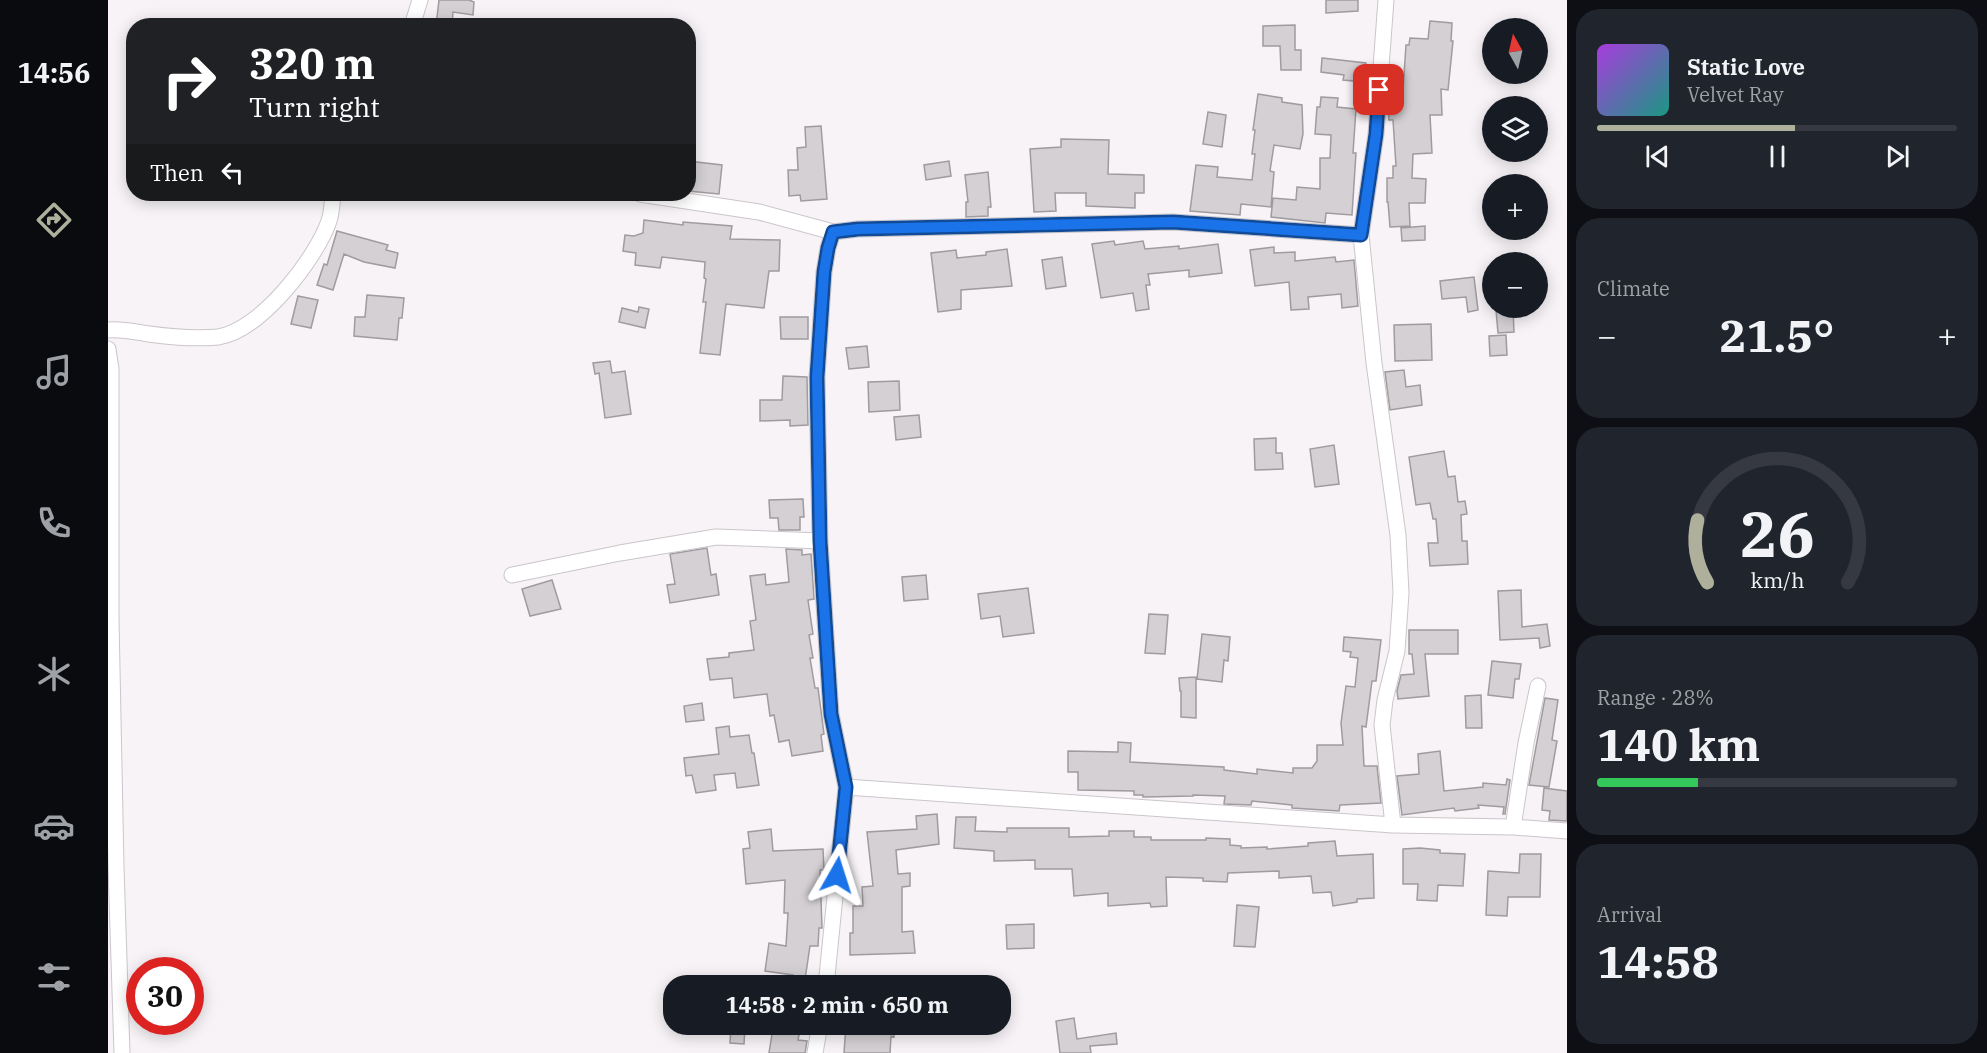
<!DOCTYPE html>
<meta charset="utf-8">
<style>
:root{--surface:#171b24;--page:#20242c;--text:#f1f3f6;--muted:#9ea1a6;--line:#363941;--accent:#aeb09c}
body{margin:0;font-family:"IBM Plex Serif",serif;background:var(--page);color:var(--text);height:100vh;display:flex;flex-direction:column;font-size:22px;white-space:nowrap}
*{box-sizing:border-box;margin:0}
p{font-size:20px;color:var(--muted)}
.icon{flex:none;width:33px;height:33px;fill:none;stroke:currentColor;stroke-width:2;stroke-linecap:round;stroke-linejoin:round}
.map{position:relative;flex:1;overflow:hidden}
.side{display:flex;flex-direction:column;gap:9px;padding:9px;background:#0d0f14;width:420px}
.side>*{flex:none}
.top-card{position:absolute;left:18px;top:18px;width:570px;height:183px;border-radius:24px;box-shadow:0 3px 15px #0003;background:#202124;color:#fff;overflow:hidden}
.needle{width:39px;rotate:352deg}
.buttons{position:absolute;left:1374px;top:18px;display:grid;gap:12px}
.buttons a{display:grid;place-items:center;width:66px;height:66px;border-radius:50%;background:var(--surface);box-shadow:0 3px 15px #0003;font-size:30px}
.speed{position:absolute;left:18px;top:957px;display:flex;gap:12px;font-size:30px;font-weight:700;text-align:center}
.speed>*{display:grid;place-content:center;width:78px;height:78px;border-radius:50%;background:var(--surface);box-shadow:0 3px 15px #0003;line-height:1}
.speed .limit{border:9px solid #d22;background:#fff;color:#111}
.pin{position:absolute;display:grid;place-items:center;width:51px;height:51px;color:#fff;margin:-26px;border-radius:12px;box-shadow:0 3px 9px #0006}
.me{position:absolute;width:66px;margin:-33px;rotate:6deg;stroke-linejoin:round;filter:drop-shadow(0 0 4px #0008)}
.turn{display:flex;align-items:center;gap:21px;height:126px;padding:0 24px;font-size:27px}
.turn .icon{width:78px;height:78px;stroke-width:2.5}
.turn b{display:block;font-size:42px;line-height:51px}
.then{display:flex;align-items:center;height:57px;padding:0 24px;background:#0003;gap:12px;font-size:22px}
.big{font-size:45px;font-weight:800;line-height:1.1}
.side .tile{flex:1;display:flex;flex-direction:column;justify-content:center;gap:9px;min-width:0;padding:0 21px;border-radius:24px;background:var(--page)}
.side .dial{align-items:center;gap:0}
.dial svg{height:156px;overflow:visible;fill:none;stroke:var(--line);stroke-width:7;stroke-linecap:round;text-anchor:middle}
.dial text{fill:var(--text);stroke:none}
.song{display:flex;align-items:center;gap:18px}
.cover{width:72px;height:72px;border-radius:9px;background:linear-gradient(135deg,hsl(280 70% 55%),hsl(170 70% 35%))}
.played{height:6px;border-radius:3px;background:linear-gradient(90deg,var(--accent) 55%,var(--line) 55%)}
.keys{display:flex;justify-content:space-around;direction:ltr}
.heat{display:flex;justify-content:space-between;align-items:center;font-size:33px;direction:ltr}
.charge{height:9px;border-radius:4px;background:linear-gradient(90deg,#34c759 28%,var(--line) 0)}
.trip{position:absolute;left:555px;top:975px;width:348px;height:60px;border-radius:24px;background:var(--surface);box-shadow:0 3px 15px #0003;font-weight:800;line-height:60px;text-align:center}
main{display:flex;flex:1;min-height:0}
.menu{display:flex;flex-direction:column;width:108px;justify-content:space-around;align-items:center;background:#090b0e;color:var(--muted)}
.menu .icon{width:42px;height:42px}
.menu .selected{color:var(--accent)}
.menu b{font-size:27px;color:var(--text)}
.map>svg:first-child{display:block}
</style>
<main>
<nav class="menu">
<b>14:56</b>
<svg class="icon selected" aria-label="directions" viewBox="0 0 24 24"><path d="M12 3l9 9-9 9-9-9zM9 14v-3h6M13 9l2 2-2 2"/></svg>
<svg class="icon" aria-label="music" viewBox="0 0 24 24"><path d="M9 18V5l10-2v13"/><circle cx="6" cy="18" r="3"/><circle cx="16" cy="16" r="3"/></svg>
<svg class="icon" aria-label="phone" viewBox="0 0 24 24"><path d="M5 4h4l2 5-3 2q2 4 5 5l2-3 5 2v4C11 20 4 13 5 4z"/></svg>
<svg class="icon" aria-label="climate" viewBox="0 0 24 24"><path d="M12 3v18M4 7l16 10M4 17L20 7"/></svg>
<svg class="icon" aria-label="car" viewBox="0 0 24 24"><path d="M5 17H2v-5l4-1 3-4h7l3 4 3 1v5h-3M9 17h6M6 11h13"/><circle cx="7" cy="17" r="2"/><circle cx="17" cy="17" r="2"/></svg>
<svg class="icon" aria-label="filters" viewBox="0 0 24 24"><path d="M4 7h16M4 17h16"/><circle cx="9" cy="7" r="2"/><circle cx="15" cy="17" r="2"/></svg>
</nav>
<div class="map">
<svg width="1459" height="1053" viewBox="0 0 1459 1053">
<rect width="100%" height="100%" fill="#f7f3f7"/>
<path fill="#d4d0d4" stroke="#9f9b9f" stroke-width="1.5" d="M331,0h30l5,2 -1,13 -20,-3 -1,14h-16z
M1218,0h32v11l-32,2z
M1322,21l22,2 -1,18h2l-5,49 -7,-1 1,26h-12l2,38 -19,1 -1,24 14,1 -1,24h-16l1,23 -20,1 -2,-25h-1v-24h6v-12h3l-3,-46h-4l-1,-15h14l4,-60h3l1,-7 18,1z
M1187,25v25h6v20h-20l-1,-24h-17v-20z
M1214,58l44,5 -2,19 -21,-2 1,-5 -23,-3z
M1150,94l24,4v4l20,3 1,29 -3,15 -26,-4 -4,26 4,1 -3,35 -30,-3 -1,11 -50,-4 6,-46 22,2 -1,10 35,3 3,-26h-3l3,-24h-2z
M1213,97l17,1 -1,9 19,2 -3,44h3l-4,62 -26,-2 -1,10 -54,-6 2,-19 23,2 1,-13 23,2v-31h10l1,-23 -16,-1 2,-27h3z
M1100,112l18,3 -4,32 -19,-3z
M713,126l6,73 -26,2 -1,-6 -11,1 -1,-26h10l-1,-22 9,-1 -1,-20z
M953,139l48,1 -1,34 36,1v18h-9v15l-49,-2v-13h-31l1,18 -22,1 -4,-63 31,-2z
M580,161l34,4 -3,29 -31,-3z
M841,161l2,15 -25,4 -2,-15z
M880,172l3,35h-3v9l-22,1v-15h2l-3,-27z
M536,220l39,5v-3l49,4 -2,13 50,1 -1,31h-10l-5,37 -38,-4 -6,51 -20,-2 6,-51h-3l3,-23 -2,-1 1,-16 -43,-5 -2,11 -25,-3 1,-12 -13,-2 2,-16 9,1 9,-3z
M1317,226v14l-23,1 -1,-13z
M229,231l51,14 -2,5 12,3 -3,15 -31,-6 -20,-8 -11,36 -16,-5 7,-21 3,1z
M1006,241l1,4 28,-4 2,8 34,-3v3l39,-5 4,29 -33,4v-7l-41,4 2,11h-4l3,24 -13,2 -3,-18 -32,5 -9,-54z
M1166,247v6l21,-1v9l40,-4 1,5 18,-2 4,46 -16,2 -1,-14 -33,3 1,12 -18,1 -2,-28 -34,4 -5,-36z
M899,249l5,37 -51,4v19l-23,3 -7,-59 25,-3 1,8 29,-3v-3z
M954,257l4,29 -20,3 -4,-29z
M1366,277l4,33 -10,2 -2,-15 -24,2 -2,-18z
M259,295l37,3 -2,20h-3l-2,22 -43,-4 1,-19h10z
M190,296l20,4 -7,28 -20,-4z
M531,307l10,2 -4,19 -26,-6 3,-14 16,4z
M1405,309l1,23 -16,1 -2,-23z
M672,317h28v22h-27z
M1323,324l1,36 -37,1 -1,-36z
M1398,335l1,20 -17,1 -1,-20z
M759,346l2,21 -20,2 -3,-21z
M502,361l2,12 13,-2 6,43 -26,4 -6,-45 -4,1 -2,-11z
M1296,370l2,17 14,-2 2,20 -32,5 -5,-38z
M675,376l24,1 1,48 -18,1v-6l-30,1v-21h22z
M791,381l1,29 -31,2 -1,-30z
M811,415l2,22 -25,3 -2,-23z
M1168,438v15h6l1,16 -28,1 -1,-31z
M1226,445l5,39 -24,3 -5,-38z
M1336,451l4,26 7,-1 3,26 7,-1 2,13 -6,1 1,26h5l1,23 -38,2 -2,-23h10l-2,-24h-3l-3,-16 -14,2 -7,-48z
M695,499l1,18h-4v13h-21l-1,-12h-8l-1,-18z
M599,548l4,27 5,-1 3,21 -49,8 -3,-18 8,-1 -5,-30z
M678,549l16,1v5l9,-1 3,45 -6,1 5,34 -4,1 4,23h-3l5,30h3l6,46 -3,1 2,16 -31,5 -3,-16 -10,2 -5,-27 -4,1 -3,-22 -33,4 -2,-20 -22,2 -3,-21 22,-2v-4l25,-3 -4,-29 6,-1 -6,-44 15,-2 1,11 23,-3z
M818,575l2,24 -24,2 -2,-24z
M444,580l9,29 -31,7 -8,-27z
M920,588l6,45 -31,4 -3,-21 -19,3 -3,-25z
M1413,590l1,37 25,-3 3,22 -10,2 -1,-10 -39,2 -2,-49z
M1041,614l19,1 -3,39 -20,-1z
M1301,630h49v24h-33l4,42 -31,3 -1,-8 4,-16 13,-1 -2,-20h-3z
M1094,634l28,3 -2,24 -4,-1 -2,22 -25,-3z
M1236,637l37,3 -5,41h-4l-6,46 -4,-1 2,40h13l4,37 -41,2 -1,6 -47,-3v-3l-40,-4 -1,4 -27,-1 1,-8 -32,-1v1l-50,1v-2h-9v-4l-56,-1v-18h-10v-21l50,1v-10l13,1 -1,19 94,5v3l33,4v-5l36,4v-5h19l5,-7v-16h26l-2,-22 5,-37 9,1 3,-29 -8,-1 1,-5 -8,-1z
M1384,661l29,3 -2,15h-4l-2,19 -25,-3z
M1088,677v41l-15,-1v-26h-1l-1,-13z
M1373,695l1,33h-16l-1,-32z
M1437,698l13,2 -6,40 5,1 -8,46 -20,-2z
M594,703l2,17 -18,2 -2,-16z
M621,726l1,11 19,-2 3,18h2l5,32 -22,3 -2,-15 -21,2 2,15 -20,3 -4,-18 -6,1 -2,-18 35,-4 -3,-26z
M1332,751l4,40 39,-4v-4l23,2 1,-6 3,1 -5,34h-2l1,-7 -26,-2 1,3 -24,3 -1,-3 -52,7 -5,-39 22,-2 -1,-20z
M1436,788l23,3v30l-18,-1 1,-9 -8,-1z
M829,814l2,30 -43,6 2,24 12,-1v13l-8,1v45l11,-1 2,22 -65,2v-22h3v-27h10l-1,-19 11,-1 -6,-54 50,-3 -1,-13z
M848,817h20l-1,14 32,1v-4h62v9l40,-1v-5h25v6h17v3h55v-2l24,1v6l11,1v2l26,-1v2l41,-3v-3l27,-2 2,15 36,-2 1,44 -17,1v3l-24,4 -2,-14 -18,1 -2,-17 -32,2v-7l-51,2 -1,9 -24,-1v-3l-37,-1 1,29 -16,1 -1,-4 -42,3v-13l-34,3 -2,-27h-37v-9l-41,1v-10l-40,-3z
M663,829l2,22 50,-2 1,21h-4l2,58h-3l-1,18h-8l-6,40h-13l2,-11 -28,-4 4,-28 17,3 2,-33h-4l1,-33 -39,4 -3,-35 7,-1 -2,-16z
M1312,848l20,2v3l25,1 -2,32 -25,-1 -1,16 -20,-1 1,-16h-15v-35z
M1412,854h21l-1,43h-32l-1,19 -21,-1 2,-44 31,2z
M1129,905l22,2 -4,40 -21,-1z
M926,924v24l-27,1 -1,-24z
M966,1018l3,21 39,-6 1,11 -27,2 1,7h-31l-4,-32z
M641,1024h52l-3,16 9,1 -2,12h-36l3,-19 -24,-3z
M738,1024h49l-1,13 -3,-1 -1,17h-46z
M623,1025l14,2 -1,17 -14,-1z"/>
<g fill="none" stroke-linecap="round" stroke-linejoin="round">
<g stroke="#cac6cb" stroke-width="17">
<path id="street" d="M304,26l8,-26
M532,194l119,18 74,20
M1253,235l13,128 24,172 3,58 -4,58 -12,49 -3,25 11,100
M0,330c14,-1 28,2 41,4 22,3 47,5 69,3 42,-6 98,-78 111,-116 3,-9 3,-18 4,-27
M0,349l3,20v250l5,248 6,186
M404,575l108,-22 96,-16 104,4
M738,787l547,38 120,2 54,4
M1405,827l13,-84 12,-57
M718,986l20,-199 -15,-73 -11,-173 -3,-164 7,-105 4,-24 5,-16 25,-3 315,-7 188,13 15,-101 10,-134
M707,1053l5,-29"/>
</g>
<use href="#street" stroke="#fff" stroke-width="15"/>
</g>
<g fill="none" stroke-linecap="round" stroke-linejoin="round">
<g stroke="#114b97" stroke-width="15">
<path id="route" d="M729,875l9,-88 -15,-73 -11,-173 -3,-164 7,-105 4,-24 5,-16 25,-3 315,-7 188,13 15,-101 3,-44"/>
</g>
<use href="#route" stroke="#1a73e8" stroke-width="10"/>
</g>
</svg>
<div class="buttons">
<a><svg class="needle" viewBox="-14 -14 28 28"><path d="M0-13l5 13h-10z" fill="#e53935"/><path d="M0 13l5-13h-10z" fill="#9ea1a6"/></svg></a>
<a><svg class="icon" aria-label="layers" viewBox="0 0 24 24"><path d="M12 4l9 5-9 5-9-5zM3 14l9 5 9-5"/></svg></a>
<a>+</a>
<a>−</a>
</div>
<div class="speed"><div class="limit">30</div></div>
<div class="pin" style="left:1271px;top:90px;background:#d93025"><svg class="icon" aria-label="arrive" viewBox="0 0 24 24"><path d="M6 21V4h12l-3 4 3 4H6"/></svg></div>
<svg class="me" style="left:729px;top:875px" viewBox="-20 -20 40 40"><path d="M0-17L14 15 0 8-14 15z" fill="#1a73e8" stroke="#fff" stroke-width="4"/></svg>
<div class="trip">14:58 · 2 min · 650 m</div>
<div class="top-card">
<div class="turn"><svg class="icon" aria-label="right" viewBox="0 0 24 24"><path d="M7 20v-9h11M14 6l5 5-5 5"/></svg><div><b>320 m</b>Turn right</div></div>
<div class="then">Then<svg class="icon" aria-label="left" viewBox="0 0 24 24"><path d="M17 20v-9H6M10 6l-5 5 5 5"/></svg></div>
</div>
</div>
<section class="side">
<div class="tile">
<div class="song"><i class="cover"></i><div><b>Static Love</b><p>Velvet Ray</p></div></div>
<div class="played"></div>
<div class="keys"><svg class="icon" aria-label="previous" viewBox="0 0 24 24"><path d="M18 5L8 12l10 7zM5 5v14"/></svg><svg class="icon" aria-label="pause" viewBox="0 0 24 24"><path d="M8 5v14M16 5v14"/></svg><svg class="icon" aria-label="next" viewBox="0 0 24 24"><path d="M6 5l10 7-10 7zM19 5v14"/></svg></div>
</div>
<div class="tile"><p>Climate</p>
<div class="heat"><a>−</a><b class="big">21.5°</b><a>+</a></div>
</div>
<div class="tile dial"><svg viewBox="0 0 100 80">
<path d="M14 69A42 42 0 1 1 86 69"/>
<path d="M14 69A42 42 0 0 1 9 37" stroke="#aeb09c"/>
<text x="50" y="56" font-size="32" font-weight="700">26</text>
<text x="50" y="72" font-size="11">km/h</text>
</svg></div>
<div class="tile"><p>Range · 28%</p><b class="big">140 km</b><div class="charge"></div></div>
<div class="tile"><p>Arrival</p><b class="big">14:58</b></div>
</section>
</main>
